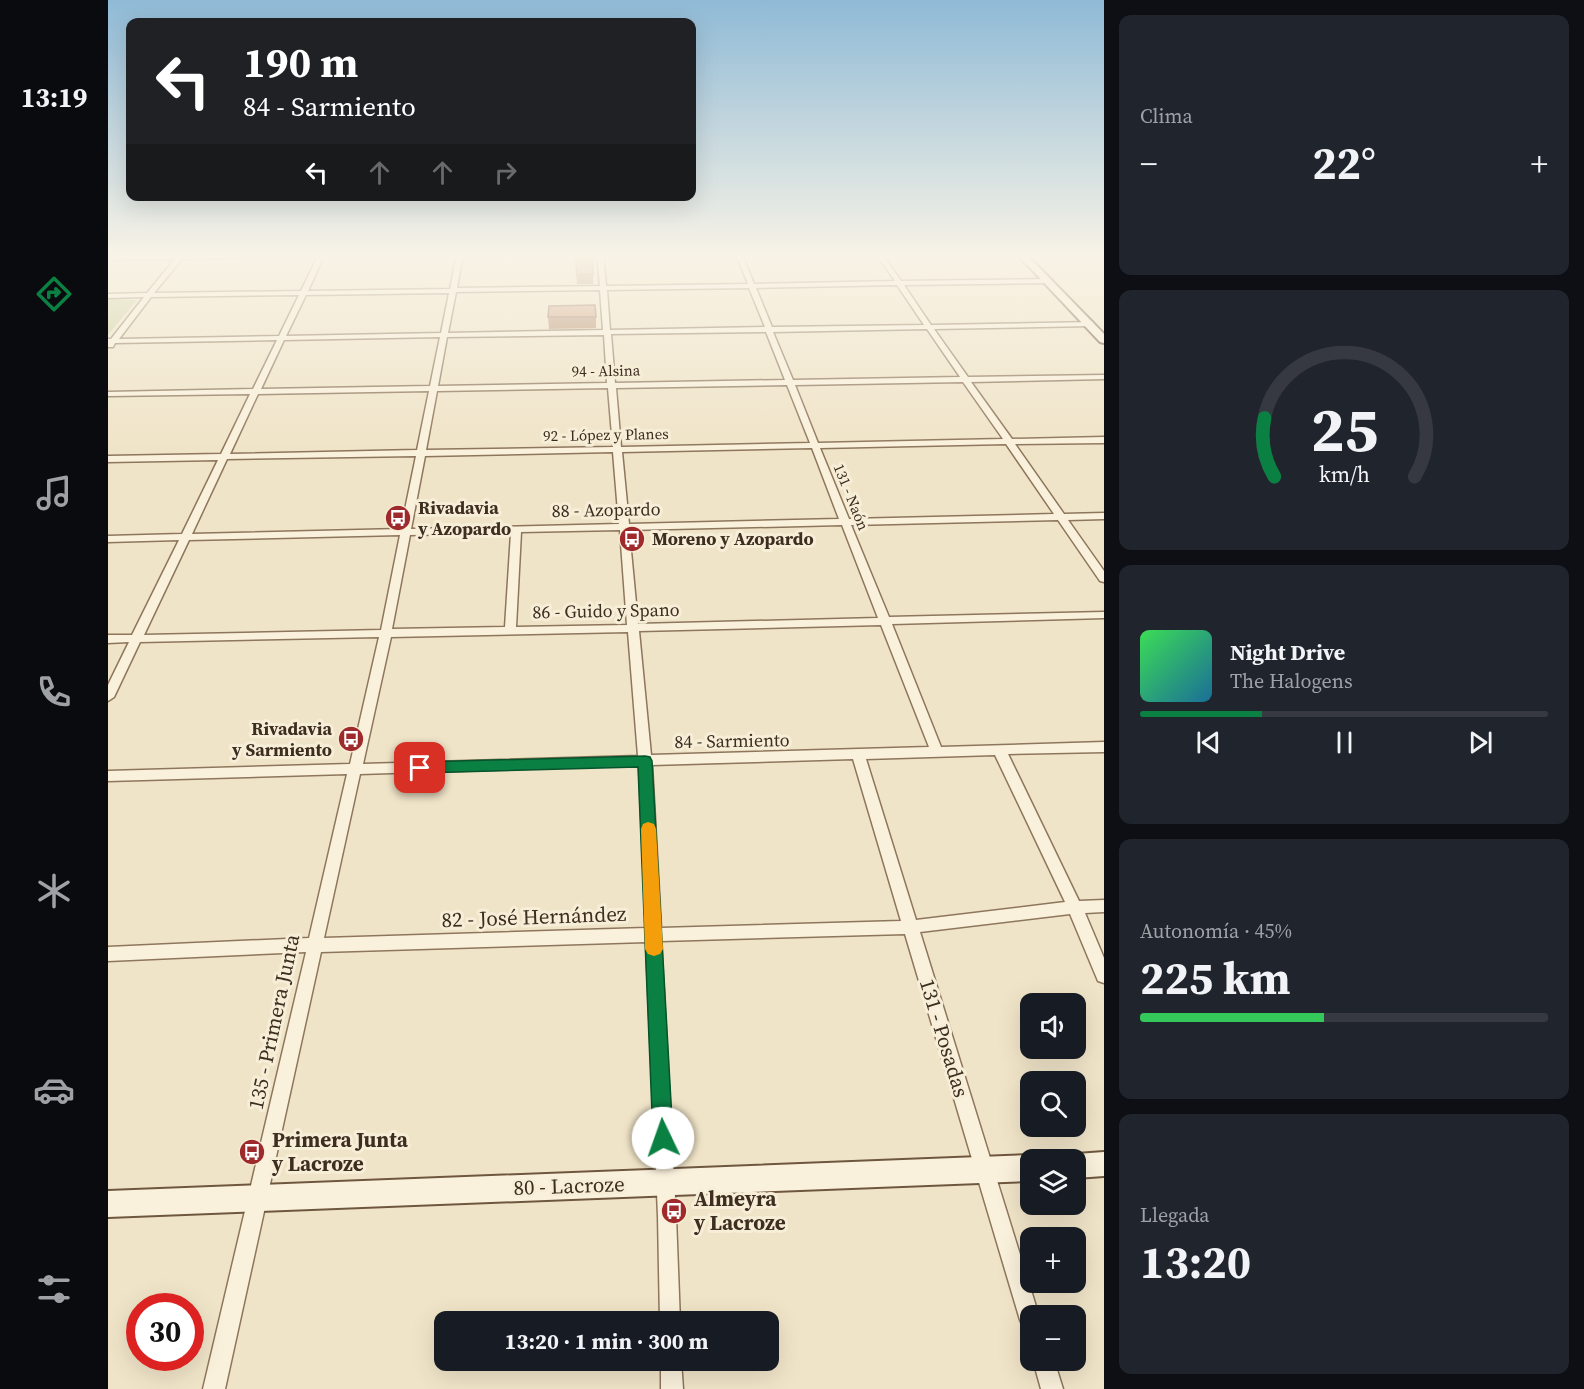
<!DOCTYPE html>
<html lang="es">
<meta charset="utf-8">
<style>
:root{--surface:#171b24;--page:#20242c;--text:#f1f3f6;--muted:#9ea1a6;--line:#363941;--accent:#0b8043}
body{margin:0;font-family:"Source Serif 4",serif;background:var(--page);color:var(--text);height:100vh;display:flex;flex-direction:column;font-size:22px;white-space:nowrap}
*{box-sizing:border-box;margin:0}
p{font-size:20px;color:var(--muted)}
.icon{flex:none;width:33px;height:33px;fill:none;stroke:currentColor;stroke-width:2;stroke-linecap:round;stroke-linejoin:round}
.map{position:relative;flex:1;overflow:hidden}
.sheet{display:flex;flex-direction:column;gap:15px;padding:15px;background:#0d0f14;width:480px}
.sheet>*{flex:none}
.guide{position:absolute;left:18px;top:18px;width:570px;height:183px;border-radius:12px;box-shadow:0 6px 24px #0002;background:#202124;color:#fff;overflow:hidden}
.fabs{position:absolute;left:912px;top:993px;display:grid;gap:12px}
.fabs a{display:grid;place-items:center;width:66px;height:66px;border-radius:12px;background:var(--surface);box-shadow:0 6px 24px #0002;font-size:30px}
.speed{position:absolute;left:18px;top:1293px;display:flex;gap:12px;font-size:30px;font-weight:700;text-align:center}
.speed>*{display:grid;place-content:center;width:78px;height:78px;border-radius:50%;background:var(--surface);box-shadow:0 6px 24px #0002;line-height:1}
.speed .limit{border:9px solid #d22;background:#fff;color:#111}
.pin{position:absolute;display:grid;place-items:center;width:51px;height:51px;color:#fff;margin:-26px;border-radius:12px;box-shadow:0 3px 9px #0006}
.me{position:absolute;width:66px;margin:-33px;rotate:357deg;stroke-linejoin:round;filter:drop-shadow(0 0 4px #0008)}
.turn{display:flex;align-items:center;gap:21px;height:126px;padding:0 18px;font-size:27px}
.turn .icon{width:78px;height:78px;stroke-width:2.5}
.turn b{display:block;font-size:42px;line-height:51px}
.lanes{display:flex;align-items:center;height:57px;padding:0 18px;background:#0003;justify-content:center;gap:30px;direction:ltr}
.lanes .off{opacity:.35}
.big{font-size:45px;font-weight:700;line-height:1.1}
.sheet .card{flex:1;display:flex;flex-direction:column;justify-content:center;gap:9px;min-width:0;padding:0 21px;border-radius:12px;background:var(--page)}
.sheet .dial{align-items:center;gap:0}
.dial svg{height:156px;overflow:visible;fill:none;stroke:var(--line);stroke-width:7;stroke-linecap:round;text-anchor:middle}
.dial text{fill:var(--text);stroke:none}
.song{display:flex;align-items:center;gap:18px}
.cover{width:72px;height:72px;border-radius:9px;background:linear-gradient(135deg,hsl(130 70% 55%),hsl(200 70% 35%))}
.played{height:6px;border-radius:3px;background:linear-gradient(90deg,var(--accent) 30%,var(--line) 30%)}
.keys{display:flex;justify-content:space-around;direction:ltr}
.heat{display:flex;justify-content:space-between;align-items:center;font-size:33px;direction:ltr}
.charge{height:9px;border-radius:4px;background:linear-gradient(90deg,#34c759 45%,var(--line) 0)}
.trip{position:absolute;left:326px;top:1311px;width:345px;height:60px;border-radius:12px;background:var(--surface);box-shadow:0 6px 24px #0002;font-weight:700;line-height:60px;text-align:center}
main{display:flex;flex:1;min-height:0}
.tab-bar{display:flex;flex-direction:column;width:108px;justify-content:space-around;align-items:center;background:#090b0e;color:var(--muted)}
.tab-bar .icon{width:42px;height:42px}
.tab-bar .on{color:var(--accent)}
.tab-bar b{font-size:27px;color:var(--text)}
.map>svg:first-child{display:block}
</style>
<main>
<nav class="tab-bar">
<b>13:19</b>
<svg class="icon on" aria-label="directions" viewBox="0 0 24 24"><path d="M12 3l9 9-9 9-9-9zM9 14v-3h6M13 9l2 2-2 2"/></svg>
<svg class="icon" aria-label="music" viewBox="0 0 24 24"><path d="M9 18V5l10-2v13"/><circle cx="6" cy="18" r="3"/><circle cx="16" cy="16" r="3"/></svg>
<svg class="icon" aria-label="phone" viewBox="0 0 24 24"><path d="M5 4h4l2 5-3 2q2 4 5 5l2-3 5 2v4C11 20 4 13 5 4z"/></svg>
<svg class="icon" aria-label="climate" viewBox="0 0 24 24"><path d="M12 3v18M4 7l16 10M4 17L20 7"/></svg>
<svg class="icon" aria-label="car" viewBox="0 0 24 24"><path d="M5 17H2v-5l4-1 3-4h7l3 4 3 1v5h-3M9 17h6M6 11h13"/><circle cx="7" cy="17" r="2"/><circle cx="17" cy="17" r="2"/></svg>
<svg class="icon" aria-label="filters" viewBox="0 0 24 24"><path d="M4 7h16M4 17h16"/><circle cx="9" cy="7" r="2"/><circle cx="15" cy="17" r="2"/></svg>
</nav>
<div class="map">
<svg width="996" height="1389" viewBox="0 0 996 1389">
<rect width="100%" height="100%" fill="#f0e4c8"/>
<path fill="#c9cf9b" d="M0,299l29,1 -29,35z"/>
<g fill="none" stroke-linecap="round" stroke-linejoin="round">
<g stroke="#8d765c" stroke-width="3">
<path id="street" d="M71,254h162l-17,2 -16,35 142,-2 7,-35h6l-6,34 143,-2 -3,-32h6l3,32 142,-2 -12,-30h6l12,30 141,-3 -19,-27h6l19,27 147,-2 3,2 -3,2 -144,2 27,40 162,-3v4h-3l-156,3 34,48 136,-2v4l-133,3 41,57 92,-2v6l-89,1 49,70 40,-1v6l-36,1 36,51v11l-4,-1 -42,-61 -207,5 38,92 215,-5v6l-212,6 49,123 163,-5v10l-96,2 71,147 25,-1v12l-19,1 19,45v25l-6,-2 -28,-67 -150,18 119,384h-9v14l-7,-3 -3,-7 -115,-386 -244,7 15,275 4,106h-20l-2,-106 -12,-274 -325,10 -96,437h-22l103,-437 -198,9v-14l201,-9 38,-164 -239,7v-10l242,-7 29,-127 -239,5 -26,55 -6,4v-16l21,-43 -21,1v-8h24l47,-95 -71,2v-6l74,-2 36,-74 -110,2v-6l113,-2 29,-60 -142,2v-4l145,-3 24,-49 -162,3 -2,4h-5v-8h3l33,-42 -36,1v-4l39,-1 28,-34 -67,1v-4zM210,256l-17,35 -147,2 28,-34zM789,285l27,40 -152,2 -16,-39zM641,288l16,39 -155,3 -3,-40zM492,290l3,40 -155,3 8,-41zM341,293l-8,40 -155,3 20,-41zM191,295l-20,41 -160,3 32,-42zM819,329l33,48 -167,3 -20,-48zM658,332l19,48 -170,3 -4,-49zM496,335l3,48 -169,3 9,-49zM332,337l-10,49 -169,3 23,-49zM855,382l40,57 -185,4 -23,-58zM679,385l23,58 -189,4 -5,-59zM500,388l5,59 -187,3 11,-59zM321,391l-12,59 -187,4 28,-60zM898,444l48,70 -205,5 -29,-71zM704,448l27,71 -210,5 -7,-72zM505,452l6,72 -208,5 14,-73zM308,456l-15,73 -209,5 35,-75zM734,525l36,93 -240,6 -9,-94zM512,530l7,95 -111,2 5,-95zM403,533l-6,94 -113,2 18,-94zM292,535l-19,95 -237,5 45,-95zM773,625l48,122 -278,8 -12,-124zM520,632l10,124 -275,8 28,-127zM887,755l70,147 -149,18 -50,-161zM745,759l48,162 -240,7 -9,-163zM531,765l7,163 -322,10 36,-164z
M992,254h4v3z
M553,1360h20l2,29h-22z
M925,1360h21l9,29h-22z"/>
</g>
<g stroke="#6f573f" stroke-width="4">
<path id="secondary" d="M909,254h9l78,80v9l-4,-1z
M996,1152v24l-28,2v-18h-10l1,-3 9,-3z
M922,1155l9,5h-9v21l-922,36v-26z"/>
</g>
<use href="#street" fill="#faf1dc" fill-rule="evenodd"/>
<use href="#secondary" fill="#faf1dc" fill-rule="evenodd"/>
</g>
<path fill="#b2896c" d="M467,254l18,20v10h-16z
M440,317h48v11l-47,1z"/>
<path fill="#cf9f7d" stroke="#916f58" stroke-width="1.5" d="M467,254h17l1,20 -16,1z
M487,305l1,12h-48l1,-11z"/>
<linearGradient id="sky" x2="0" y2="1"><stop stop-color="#8fbad6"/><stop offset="0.57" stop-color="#f8f3e6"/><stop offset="1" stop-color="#f8f3e6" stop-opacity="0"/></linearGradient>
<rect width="996" height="449" fill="url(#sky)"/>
<path fill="#0b8043" stroke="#07532c" stroke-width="1.5" d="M537,756l5,1 2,4 21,377 -3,7 -7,3 -7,-3 -3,-7 -15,-371 -218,6 -5,-2 -2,-3 2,-4 5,-2z"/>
<path fill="#f59e0b" d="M540,822l6,2 2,5 7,120 -3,5 -6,2 -6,-2 -3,-5 -4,-120 2,-5z"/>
<defs>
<g id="bus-disc" transform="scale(1.35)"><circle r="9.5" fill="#9e2a2b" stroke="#f7eed8"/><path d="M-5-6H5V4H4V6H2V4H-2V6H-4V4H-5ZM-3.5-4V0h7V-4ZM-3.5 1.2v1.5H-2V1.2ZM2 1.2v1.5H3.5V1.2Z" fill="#fff"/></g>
</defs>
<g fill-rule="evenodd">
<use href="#bus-disc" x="290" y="518"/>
<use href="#bus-disc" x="524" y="539"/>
<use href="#bus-disc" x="243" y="739"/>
<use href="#bus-disc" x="144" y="1152"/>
<use href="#bus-disc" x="566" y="1211"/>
</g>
<g text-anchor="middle" stroke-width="6" stroke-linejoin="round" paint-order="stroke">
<g font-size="15" fill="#3d2e20" stroke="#f7eed8">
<text transform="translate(498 371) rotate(-1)" y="5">94 - Alsina</text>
<text transform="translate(498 435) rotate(-1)" y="5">92 - López y Planes</text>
<text transform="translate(743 497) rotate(68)" y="5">131 - Naón</text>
</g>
<g font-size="18" font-weight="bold" fill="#3d2e20" stroke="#f7eed8" text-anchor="start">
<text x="310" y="514">Rivadavia<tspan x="310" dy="21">y Azopardo</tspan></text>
<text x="544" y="545">Moreno y Azopardo</text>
<text x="224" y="735" text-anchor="end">Rivadavia<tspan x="224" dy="21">y Sarmiento</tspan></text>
</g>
<g font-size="18" fill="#3d2e20" stroke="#f7eed8">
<text transform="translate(498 510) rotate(-1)" y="6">88 - Azopardo</text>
<text transform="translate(498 611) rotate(-1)" y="6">86 - Guido y Spano</text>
<text transform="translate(624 741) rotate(-1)" y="6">84 - Sarmiento</text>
</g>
<g font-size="21" fill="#3d2e20" stroke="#f7eed8">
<text transform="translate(426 917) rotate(-2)" y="7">82 - José Hernández</text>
<text transform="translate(166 1022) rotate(-78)" y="7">135 - Primera Junta</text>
<text transform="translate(836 1038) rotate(73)" y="7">131 - Posadas</text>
<text transform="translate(461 1186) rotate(-2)" y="7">80 - Lacroze</text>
</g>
<g font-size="21" font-weight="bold" fill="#3d2e20" stroke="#f7eed8" text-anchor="start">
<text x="164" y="1147">Primera Junta<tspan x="164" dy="24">y Lacroze</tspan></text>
<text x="586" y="1206">Almeyra<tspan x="586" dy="24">y Lacroze</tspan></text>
</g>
</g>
</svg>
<div class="fabs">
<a><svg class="icon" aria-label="sound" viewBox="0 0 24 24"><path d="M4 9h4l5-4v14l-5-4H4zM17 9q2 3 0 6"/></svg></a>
<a><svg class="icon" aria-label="search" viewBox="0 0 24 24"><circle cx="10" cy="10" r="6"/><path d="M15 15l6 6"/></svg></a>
<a><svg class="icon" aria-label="layers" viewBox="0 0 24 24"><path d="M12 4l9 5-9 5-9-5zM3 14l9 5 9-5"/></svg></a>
<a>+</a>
<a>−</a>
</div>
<div class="speed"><div class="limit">30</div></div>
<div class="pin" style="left:312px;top:768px;background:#d93025"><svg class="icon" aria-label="arrive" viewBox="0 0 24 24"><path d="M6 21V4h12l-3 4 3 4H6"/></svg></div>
<svg class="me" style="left:555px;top:1138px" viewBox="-20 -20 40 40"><circle r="19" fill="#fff"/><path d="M0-13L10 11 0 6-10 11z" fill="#0b8043"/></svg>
<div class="trip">13:20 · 1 min · 300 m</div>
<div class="guide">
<div class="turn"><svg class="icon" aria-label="left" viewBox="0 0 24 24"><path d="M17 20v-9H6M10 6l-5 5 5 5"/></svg><div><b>190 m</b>84 - Sarmiento</div></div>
<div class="lanes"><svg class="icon" aria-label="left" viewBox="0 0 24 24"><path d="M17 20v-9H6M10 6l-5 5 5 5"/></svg><svg class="icon off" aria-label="ahead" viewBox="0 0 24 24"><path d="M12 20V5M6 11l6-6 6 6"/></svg><svg class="icon off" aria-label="ahead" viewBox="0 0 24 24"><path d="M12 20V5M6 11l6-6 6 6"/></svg><svg class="icon off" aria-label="right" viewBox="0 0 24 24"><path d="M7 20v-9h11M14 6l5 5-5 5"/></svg></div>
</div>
</div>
<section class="sheet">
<div class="card"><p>Clima</p>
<div class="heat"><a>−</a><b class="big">22°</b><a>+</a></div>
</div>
<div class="card dial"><svg viewBox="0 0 100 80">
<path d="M14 69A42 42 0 1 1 86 69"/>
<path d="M14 69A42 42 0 0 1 9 39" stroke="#0b8043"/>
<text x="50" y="56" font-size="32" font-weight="700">25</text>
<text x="50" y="72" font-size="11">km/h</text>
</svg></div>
<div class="card">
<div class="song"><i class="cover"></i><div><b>Night Drive</b><p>The Halogens</p></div></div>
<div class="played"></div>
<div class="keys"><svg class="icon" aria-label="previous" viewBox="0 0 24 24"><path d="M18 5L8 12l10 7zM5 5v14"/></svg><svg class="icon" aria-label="pause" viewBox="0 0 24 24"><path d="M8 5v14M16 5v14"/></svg><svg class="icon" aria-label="next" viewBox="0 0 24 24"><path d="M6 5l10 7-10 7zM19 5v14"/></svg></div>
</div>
<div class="card"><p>Autonomía · 45%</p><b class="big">225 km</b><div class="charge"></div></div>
<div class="card"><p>Llegada</p><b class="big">13:20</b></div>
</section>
</main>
